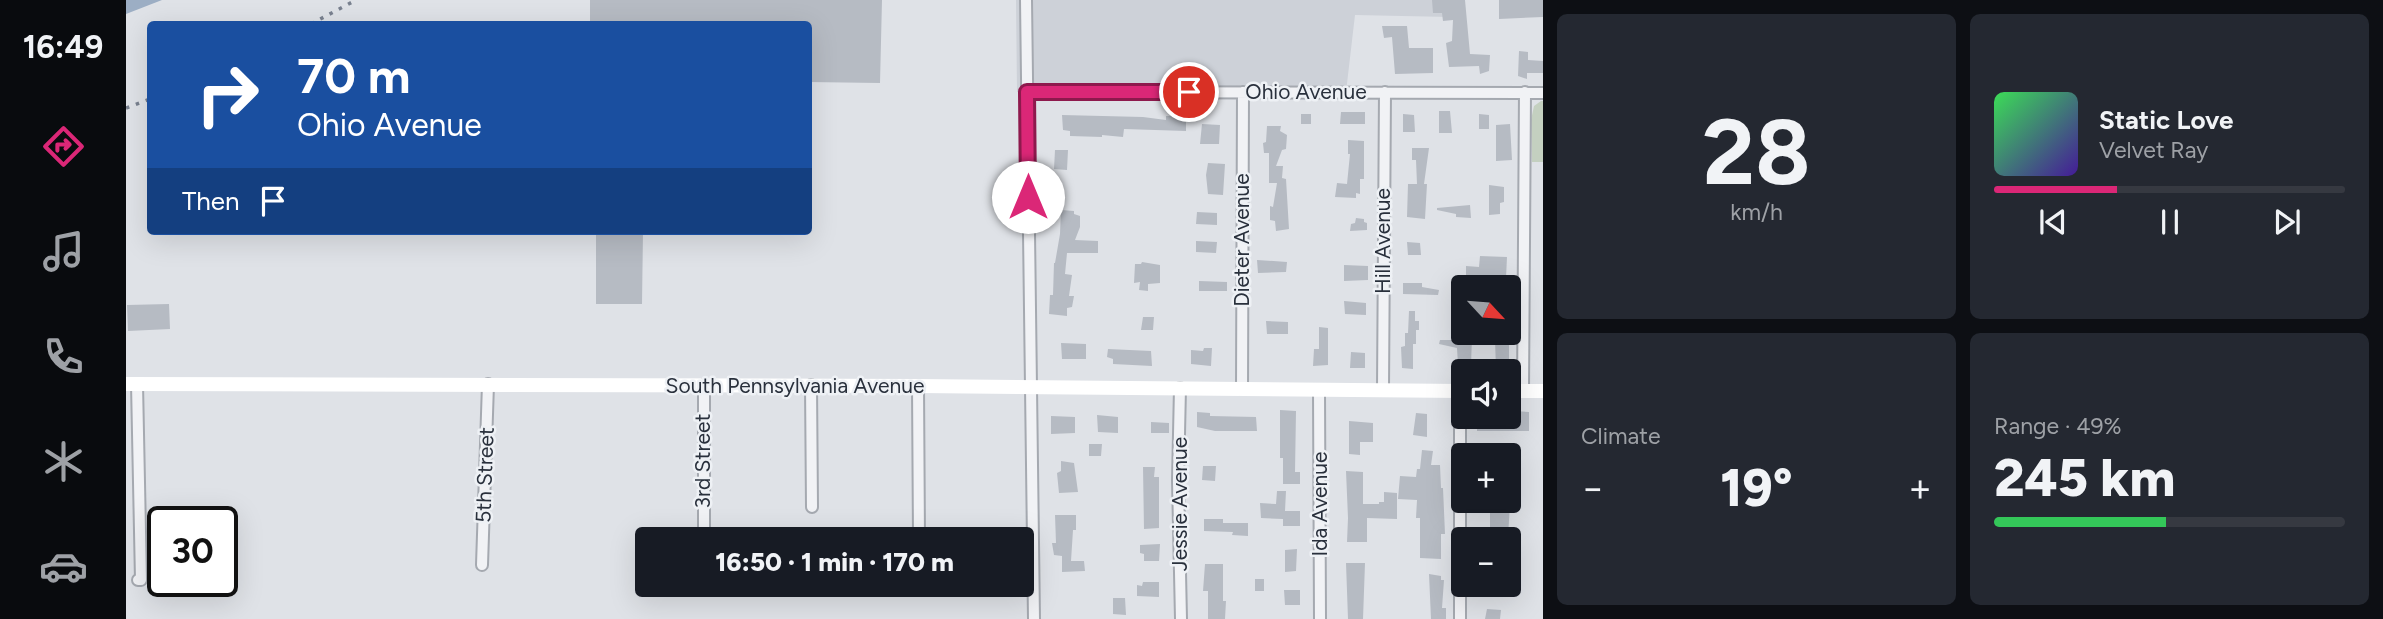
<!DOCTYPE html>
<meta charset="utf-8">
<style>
:root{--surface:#171b24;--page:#242831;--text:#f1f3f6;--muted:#9ea1a6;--line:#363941;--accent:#db2777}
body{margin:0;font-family:Figtree,sans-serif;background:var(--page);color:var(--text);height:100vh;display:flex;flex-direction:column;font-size:26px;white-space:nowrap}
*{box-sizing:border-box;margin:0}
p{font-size:23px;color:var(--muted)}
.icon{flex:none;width:38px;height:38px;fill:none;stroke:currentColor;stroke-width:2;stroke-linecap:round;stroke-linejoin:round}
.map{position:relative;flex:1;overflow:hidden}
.panel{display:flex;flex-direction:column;gap:14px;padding:14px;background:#0d0f14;width:840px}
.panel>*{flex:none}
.top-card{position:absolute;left:21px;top:21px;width:665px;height:214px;border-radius:7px;box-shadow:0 7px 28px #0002;background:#1a4fa0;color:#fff;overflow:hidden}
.needle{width:46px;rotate:116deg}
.controls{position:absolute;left:1325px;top:275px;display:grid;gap:14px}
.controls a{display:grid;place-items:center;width:70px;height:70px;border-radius:7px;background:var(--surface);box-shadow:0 7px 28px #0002;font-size:35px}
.speed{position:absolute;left:21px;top:506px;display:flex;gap:14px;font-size:35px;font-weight:700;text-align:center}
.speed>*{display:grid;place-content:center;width:91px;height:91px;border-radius:50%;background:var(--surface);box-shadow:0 7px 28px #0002;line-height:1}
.speed .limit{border:4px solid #111;border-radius:10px;background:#fff;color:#111}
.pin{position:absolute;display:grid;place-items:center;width:60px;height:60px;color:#fff;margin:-30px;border:4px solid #fff;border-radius:50%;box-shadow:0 2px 7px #0007}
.me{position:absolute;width:77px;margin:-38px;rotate:0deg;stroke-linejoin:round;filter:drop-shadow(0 0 5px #0008)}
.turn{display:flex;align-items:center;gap:24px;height:147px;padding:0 35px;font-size:32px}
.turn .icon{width:91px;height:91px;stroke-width:2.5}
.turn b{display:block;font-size:49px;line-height:60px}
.then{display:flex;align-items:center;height:66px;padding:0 35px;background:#0003;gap:14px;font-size:26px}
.big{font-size:52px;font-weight:800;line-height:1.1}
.panel .tile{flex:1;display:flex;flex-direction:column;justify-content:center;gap:10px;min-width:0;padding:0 24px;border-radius:10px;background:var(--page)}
.panel .dial{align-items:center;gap:0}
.dial b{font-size:91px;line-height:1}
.song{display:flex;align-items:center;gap:21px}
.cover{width:84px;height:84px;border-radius:10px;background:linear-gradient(135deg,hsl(130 70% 55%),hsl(260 70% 35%))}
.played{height:7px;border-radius:4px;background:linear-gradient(90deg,var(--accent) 35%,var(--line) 35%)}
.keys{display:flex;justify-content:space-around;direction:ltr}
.heat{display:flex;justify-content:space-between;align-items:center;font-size:38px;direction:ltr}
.charge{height:10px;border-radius:5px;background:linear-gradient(90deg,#34c759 49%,var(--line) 0)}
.panel .tiles{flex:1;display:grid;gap:14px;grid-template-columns:repeat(2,1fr)}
.trip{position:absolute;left:509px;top:527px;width:399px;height:70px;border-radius:7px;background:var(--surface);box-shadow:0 7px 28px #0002;font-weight:800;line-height:70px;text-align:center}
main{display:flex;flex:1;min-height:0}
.menu{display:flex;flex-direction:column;width:126px;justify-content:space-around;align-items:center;background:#090b0e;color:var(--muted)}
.menu .icon{width:49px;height:49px}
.menu .active{color:var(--accent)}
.menu b{font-size:32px;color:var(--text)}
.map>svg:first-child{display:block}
</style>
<main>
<nav class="menu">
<b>16:49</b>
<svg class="icon active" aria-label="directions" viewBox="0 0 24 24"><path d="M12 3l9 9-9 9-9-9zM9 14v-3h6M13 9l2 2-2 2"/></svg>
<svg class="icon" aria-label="music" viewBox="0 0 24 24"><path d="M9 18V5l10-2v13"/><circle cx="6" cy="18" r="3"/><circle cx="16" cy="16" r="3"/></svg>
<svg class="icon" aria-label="phone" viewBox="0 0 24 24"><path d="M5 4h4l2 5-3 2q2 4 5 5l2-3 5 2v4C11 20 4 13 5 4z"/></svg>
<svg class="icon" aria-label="climate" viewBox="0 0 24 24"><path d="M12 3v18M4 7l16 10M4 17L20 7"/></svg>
<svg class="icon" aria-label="car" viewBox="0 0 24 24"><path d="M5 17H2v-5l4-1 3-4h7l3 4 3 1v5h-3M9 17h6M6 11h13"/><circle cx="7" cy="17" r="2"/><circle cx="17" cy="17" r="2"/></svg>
</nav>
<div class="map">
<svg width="1417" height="619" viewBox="0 0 1417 619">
<rect width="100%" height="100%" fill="#dfe2e7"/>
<path fill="#cdd1d8" d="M890,0h435l-1,17 -95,-2 -9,77h-329z"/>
<path fill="#c4d0c0" d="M1415,101h2v61h-11l-1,-42 3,-14z"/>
<path fill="#9caec4" d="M0,0h36l-36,14z"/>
<path fill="#b6bbc3" d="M464,0h292l-2,83 -72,-1v-58h-218z
M1306,0h33l5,54 20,1 -1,16 -9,3 -1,-8 -30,1 -3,-24 6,-2 1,-21 -10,1 -1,-8h-9z
M1373,0h44v17l-44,2z
M1256,26h25l2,22h24v25l-38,1 -3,-37 -8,1z
M1393,51l9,1v8l15,1v12h-16v6l-9,-3z
M1313,111h11l2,22h-13z
M1215,112h24v12h-25z
M1175,114h10v10h-10z
M1277,114l11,1 1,17h-12z
M1353,114l10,1v14h-10z
M936,115l81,2 23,3v-4h20v15l-62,-2 -1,8 -21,-2v2l-32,-1v-5l-7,-1z
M1076,124l18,1 -1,19h-19z
M1384,124l2,36 -16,1v-36z
M1141,126h14l-1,5 7,4 -1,14 -4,1 -6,16h7l-1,12 4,1 3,50 -13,2 -1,-10 -5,-1v-14l3,1 4,-24h-8v-30h-5l-1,-10 3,-1z
M1222,140l16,1v38h-4v15l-4,-1v5l-21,-1 2,-14 10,1 3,-30h-2z
M1286,148h17l-5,36h3l-2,35 -18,-2 1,-33h9l-1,-24h-4z
M929,150h13l-1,20 -13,-1z
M1082,163l17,1 -2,31 -15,-1 -2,-19z
M1363,185l15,2v15l-4,1v11l-11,1z
M1344,205l1,13 -15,-1v-3l-19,-4v-2z
M935,210l13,1v3l6,2v11l-5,13 23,1v12h-31l-2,21 7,1 -3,21h5l-2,11 -5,1v8l-18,-2 1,-19h3l1,-32h1l5,-29z
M1071,212l20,1v12l-21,-1z
M1230,218l8,1v3l3,1v7l-17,1 1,-7 4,-1z
M470,231h47l-1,73h-46z
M1070,241l21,1 -1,11 -20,-1z
M1281,242l13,1 1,12h-13z
M1354,256l27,1 -1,21 -40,-3v-9l13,1z
M1131,260l30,2 -1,10 -28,1z
M1016,262l18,3v18l-12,1v7l-9,-1 1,-8 -6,1 1,-19h6z
M1218,265l24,1v14l-24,1z
M1073,281l28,1v9h-28z
M1277,283h19v4l17,3 -1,5 -35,-1z
M1218,301l22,2v12l-21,-1z
M43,304l1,25 -42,2 -1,-26z
M1283,311h6v10h4v9h-3v14h-3v25l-11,-1 -1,-21 4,-1v-13h3z
M1017,317h11l-1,13h-12z
M1140,321l22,1v12h-21z
M1193,327l9,1v37l-15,1 1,-17h5z
M1334,336l12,1 -1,28h-13l-1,-17 -18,-4 1,-4h20z
M1369,339l14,1v30h-13z
M935,343l25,1v15h-24z
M1078,348h8l-1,18 -20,-2v-14l12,1z
M982,349l43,2 1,15 -39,-2v-5l-6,-2z
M1225,352l14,1v15h-15z
M1154,410l16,1 -1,61h5v12h-17v-26h-3z
M1388,411l15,1v19h-52v-15h31v-4z
M1071,412l13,1v3l46,1 1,14h-42l-18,-4z
M1290,413l11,1v23l-14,-2z
M971,415l21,2v16l-20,-1z
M925,416l24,1v16l-24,1z
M1223,421l24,2v19h-13v13l-11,-1z
M1025,422l18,1v10h-18z
M963,444h13l-1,12h-12z
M1296,450l11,1 -2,14h9l1,23h2l2,46h-4v25l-21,-1v-40h-4l1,-18 -19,-1 2,-23 16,1 1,-8h3z
M935,461l13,2 4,29 -19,1 -2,-20 4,-2z
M1077,466h13l-1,15 -13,-1z
M1017,467h12l-1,10h5v51l-15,1z
M1220,471l17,1v32h16v-2h5v-10l13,1v26l-30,-1v24h-20l1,-24z
M1151,491h9l-1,20h15v15h-17v-7l-22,-1 -1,-15 16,1z
M1364,500h12l8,4 -2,33 -18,-1z
M929,515h21v15h-3l-2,31h13l1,10 -23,1v-16l-8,-1 -2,-12h4z
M1078,519h19v4h25v13l-16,-1 1,-3 -29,-1z
M1034,544l-1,17h-15v-7l-4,-1v-8z
M1171,549l-1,22 -11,1v-22z
M1220,563h19l-2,56h-15z
M1079,564h18v37h3l-1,18h-17v-28h-5z
M1303,574l12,2v4h3l-2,28h4v11h-15z
M1129,579h9v12h-9z
M1017,582h16v15l-22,-1v-11l5,1z
M1158,590h16v15h-15z
M987,598h12l1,17 -13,-1z
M1361,609l14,1 -1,9h-15z"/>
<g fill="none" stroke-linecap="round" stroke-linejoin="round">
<g stroke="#a5a9b0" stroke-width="14">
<path id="street" d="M900,0l8,619
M901,92l516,1
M11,384l4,196h-3
M578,385v153
M685,385l1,122
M792,386l1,153
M1054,388l-2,92 3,139
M1116,389l1,-297
M1193,390l1,229
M1257,390l2,-298
M1334,391v228
M1397,391l2,-299
M356,565l6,-181"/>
</g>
<use href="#street" stroke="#f1f2f5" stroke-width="10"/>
<path stroke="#fff" stroke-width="14" d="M0,384l792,2 545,5
M1382,391h35"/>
<path stroke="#79818f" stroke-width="3.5" stroke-dasharray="3.5 7" stroke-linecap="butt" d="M185,24l45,-24
M0,108l24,-9"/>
</g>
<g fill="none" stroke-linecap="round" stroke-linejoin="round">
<g stroke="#8e194d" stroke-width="18">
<path id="route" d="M902,197l-1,-105h162"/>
</g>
<use href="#route" stroke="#db2777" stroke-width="12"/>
</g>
<g text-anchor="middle" stroke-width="5" stroke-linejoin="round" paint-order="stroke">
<g font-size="21" fill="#29303c" stroke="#eef1f5">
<text x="1180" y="99">Ohio Avenue</text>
<text transform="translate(1116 240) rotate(-90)" y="7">Dieter Avenue</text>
<text transform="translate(1257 241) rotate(-90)" y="7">Hill Avenue</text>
<text x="669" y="393">South Pennsylvania Avenue</text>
<text transform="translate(577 461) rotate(-90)" y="7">3rd Street</text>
<text transform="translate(359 475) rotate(-88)" y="7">5th Street</text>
<text transform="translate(1054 504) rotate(-90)" y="7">Jessie Avenue</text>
<text transform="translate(1194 504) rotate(-90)" y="7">Ida Avenue</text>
</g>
</g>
</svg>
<div class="controls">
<a><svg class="needle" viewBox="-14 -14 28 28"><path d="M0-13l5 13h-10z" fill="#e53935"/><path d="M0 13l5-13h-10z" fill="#9ea1a6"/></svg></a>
<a><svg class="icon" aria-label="sound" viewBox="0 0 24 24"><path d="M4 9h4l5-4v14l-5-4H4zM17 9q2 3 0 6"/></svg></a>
<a>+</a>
<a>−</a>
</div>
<div class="speed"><div class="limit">30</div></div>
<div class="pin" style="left:1063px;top:92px;background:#d93025"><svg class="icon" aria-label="arrive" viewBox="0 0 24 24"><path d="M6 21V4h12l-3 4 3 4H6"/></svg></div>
<svg class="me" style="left:902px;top:197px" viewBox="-20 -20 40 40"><circle r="19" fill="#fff"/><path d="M0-13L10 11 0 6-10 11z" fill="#db2777"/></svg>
<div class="trip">16:50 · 1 min · 170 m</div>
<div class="top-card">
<div class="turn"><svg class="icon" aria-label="right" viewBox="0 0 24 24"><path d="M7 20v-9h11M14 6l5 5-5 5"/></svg><div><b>70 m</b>Ohio Avenue</div></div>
<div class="then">Then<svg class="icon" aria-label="arrive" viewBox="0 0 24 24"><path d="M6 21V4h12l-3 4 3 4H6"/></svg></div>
</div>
</div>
<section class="panel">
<div class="tiles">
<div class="tile dial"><b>28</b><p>km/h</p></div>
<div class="tile">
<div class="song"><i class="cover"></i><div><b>Static Love</b><p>Velvet Ray</p></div></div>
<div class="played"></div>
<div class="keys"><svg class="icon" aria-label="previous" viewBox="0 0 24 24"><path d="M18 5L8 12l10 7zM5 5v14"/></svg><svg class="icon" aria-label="pause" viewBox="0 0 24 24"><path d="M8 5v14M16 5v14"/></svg><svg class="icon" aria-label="next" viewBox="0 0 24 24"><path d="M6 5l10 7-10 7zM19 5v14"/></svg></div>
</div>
<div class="tile"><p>Climate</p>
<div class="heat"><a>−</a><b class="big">19°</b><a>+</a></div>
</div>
<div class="tile"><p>Range · 49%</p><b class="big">245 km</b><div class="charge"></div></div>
</div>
</section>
</main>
